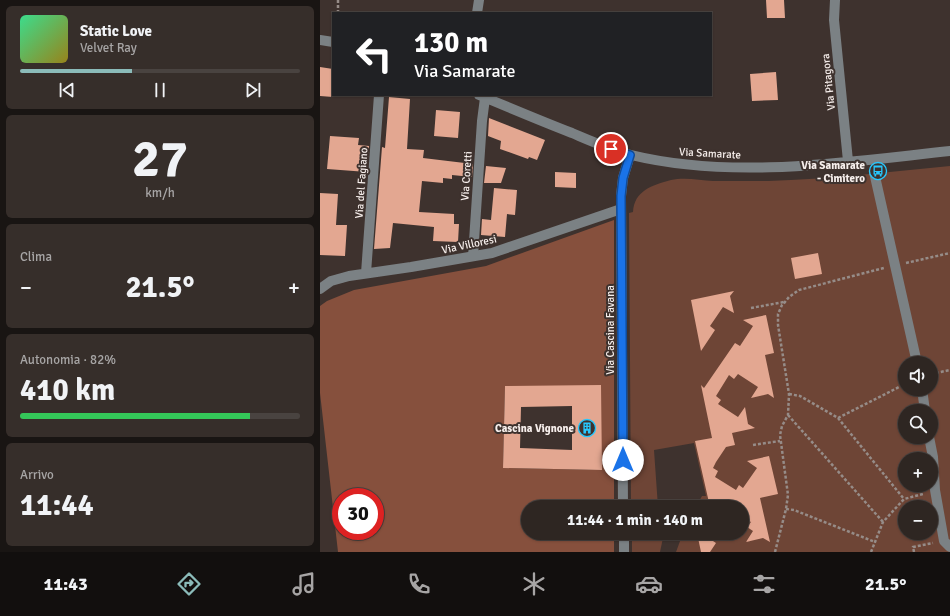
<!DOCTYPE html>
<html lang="it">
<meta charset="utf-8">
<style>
:root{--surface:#2e2622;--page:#362e2a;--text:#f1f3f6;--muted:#a7a5a5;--line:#494340;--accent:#8bbbb9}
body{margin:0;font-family:Signika,sans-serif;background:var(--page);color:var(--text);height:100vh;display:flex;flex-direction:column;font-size:15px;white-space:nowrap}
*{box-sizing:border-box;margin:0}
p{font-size:13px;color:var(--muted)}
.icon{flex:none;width:22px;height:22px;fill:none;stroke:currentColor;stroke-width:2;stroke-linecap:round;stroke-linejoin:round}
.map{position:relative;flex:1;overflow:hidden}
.panel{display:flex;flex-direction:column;gap:6px;padding:6px;background:#191513;width:320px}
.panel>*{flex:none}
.banner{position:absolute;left:12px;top:12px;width:380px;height:84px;border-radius:0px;box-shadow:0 1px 3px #0004,0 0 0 1px var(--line);background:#202124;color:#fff;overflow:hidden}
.controls{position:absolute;left:578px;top:356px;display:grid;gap:8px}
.controls a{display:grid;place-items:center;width:40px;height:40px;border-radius:50%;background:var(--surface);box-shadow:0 1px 3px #0004,0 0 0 1px var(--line);font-size:20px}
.speed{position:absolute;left:12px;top:488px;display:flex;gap:8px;font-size:20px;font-weight:700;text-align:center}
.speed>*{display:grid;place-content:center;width:52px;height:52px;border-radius:50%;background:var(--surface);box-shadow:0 1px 3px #0004,0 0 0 1px var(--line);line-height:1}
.speed .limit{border:6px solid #d22;background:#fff;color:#111}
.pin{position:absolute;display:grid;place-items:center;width:34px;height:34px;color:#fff;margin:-17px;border:2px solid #fff;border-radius:50%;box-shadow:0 1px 4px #0007}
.me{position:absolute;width:44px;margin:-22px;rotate:0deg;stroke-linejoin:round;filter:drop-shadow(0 0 3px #0008)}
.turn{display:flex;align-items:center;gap:14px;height:84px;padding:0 16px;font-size:18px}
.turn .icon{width:52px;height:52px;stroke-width:2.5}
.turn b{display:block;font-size:28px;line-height:34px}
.big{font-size:30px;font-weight:700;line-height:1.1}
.panel .tile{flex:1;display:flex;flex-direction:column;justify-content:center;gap:6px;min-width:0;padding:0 14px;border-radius:6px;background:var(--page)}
.panel .dial{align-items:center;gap:0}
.dial b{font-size:52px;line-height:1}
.song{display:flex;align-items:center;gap:12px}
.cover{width:48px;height:48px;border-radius:6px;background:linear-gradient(135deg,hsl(150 70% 55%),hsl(50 70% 35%))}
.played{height:4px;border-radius:2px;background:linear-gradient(90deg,var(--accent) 40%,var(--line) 40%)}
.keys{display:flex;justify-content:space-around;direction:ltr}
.heat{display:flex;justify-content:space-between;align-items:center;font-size:22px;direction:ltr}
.charge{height:6px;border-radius:3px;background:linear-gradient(90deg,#34c759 82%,var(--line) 0)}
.trip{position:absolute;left:201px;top:500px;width:228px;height:40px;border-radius:20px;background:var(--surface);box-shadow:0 1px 3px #0004,0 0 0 1px var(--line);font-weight:700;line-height:40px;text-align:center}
.tab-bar{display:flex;height:64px;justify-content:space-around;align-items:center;background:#120f0e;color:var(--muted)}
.tab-bar .icon{width:28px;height:28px}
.tab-bar .current{color:var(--accent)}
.tab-bar b{font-size:18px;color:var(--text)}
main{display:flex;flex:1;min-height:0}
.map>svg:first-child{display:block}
</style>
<main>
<section class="panel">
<div class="tile">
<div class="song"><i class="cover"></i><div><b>Static Love</b><p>Velvet Ray</p></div></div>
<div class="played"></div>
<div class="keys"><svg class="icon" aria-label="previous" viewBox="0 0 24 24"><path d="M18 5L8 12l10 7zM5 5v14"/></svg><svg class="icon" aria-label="pause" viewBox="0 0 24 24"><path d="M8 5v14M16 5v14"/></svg><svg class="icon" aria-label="next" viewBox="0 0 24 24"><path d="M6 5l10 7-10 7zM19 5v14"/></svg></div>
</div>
<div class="tile dial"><b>27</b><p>km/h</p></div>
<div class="tile"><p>Clima</p>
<div class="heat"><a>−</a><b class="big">21.5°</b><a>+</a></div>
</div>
<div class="tile"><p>Autonomia · 82%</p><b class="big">410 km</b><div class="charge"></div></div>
<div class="tile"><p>Arrivo</p><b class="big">11:44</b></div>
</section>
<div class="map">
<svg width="630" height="552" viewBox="0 0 630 552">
<rect width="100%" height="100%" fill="#3e322e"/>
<path fill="#6e4536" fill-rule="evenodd" d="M630,166v386h-274l7,-19h59v-26h-46l6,-11h4l-12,-53 -40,7 4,57h-27l-2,-294 4,-1c1,-21 19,-27 38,-32 13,-3 29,0 42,1 19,0 37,0 55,0 61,-2 122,-9 182,-15zM585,363h26v26h-26zM585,411h26v26h-26zM585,459h26v26h-26zM585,507h26v26h-26z
M312,533h32l-4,19h-28z"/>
<path fill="#86503d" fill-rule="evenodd" d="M294,220v287h-86v26h86v19h-276l-18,-159v-87l7,-5 27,-11 132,-24zM185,386h96v84l-98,-2zM21,497h34v34h-34z"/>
<path fill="#e3a791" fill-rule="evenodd" d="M446,0h18l1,18h-18z
M0,67l13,2v28l-13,-1z
M456,72l2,28 -26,1 -2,-27z
M69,97l21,2 -3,50 17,1 -1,8 50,6 -1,13 -20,-2v4l-9,-1v5l-21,-2 -3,31 35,2v10h5l-1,18 -25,-1 1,-14 -41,-4 -3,25 -16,1 8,-102 3,1z
M116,110l24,2 -2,26 -24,-2z
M169,118l56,22 -8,20 -8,-3 -1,2 -28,-10 1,-8 -13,-5z
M10,136l29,2 -1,7 11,1 -2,26 -40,-3z
M166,166l20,2 -5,15h-17z
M235,172l21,1v15l-21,-1z
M174,188l23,2 -2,25 -8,-1 -2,23 -24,-2 1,-16 9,1z
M0,193l18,1 -2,31h11l-2,31 -25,-1z
M498,253l4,21 -27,5 -4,-21z
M414,291l-4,5 4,17 -11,-6 -13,19 5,4 -14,21 -10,-51z
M446,315l8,38 -9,2 9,43 -6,-4 -17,4 7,-11 -20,-13 -4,5 -5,-4 -13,21 5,4 -3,4 20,13 7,-10 3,17 7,4 -23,5 3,12 -9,2 -10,15 -3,6 5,3 -3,6 21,13 3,-5 4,3 14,-20 -10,-7 22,-5 9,38 -18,4 10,44 -7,-4 -17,4 7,-11 -6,-4 4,-5 -9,-5v-10h-32l-15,-66 17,-3 -11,-53 3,3 31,-45 5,3 13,-20 -10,-6z
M281,385l1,85 -99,-2 2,-82zM252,406v44l-52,-2 1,-41z
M377,533h4l15,10 -6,9h-9z"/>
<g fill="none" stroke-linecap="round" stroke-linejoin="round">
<path stroke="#968c88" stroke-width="2.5" stroke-dasharray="3 2" stroke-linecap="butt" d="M18,13v-13
M586,263l44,-10
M431,308l33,-6
M611,374l19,-4
M469,394l11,2 38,22 66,81
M468,415l95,107
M518,418l67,-34
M433,445l27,-4
M466,509l8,1 81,32
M455,552l11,-43 2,-14 -8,-60 2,-9 6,-11 1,-21 -11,-69v-11l4,-9 3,-3 4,-5 10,-7 85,-22
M551,552l12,-30 21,-23 19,-5
M594,552l-1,-5 20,-4"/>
<path stroke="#7b8184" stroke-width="10" d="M515,0l-1,20 14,141
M157,13l2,-13
M0,40l13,2
M159,95c31,13 62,26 93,38 19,8 39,17 59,22 103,25 215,7 319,-4
M554,172l43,191
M153,256l9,-135 3,-23
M46,273l13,-178
M0,289l11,-8 18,-5 62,-9 81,-14 129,-44
M602,389l3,22
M609,437l4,20 2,33 9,51 6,6
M303,507l-2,-311 2,-18 7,-23
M304,533v19"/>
</g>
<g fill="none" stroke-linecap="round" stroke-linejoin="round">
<g stroke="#114b97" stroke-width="10">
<path id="route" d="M291,149l19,6 -7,23 -2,18 2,264"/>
</g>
<use href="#route" stroke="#1a73e8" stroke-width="7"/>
</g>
<defs>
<g id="bus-ring" transform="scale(0.9)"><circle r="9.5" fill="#3e322e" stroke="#27c8fe" stroke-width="1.5"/><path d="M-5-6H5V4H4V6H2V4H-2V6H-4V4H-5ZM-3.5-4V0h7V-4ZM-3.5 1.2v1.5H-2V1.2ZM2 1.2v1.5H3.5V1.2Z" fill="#27c8fe"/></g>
<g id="building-ring" transform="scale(0.9)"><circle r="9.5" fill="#3e322e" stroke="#27c8fe" stroke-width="1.5"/><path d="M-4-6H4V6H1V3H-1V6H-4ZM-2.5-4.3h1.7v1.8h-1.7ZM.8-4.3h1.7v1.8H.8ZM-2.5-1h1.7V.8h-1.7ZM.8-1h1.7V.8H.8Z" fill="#27c8fe"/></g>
</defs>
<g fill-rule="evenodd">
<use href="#bus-ring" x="558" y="171"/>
<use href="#building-ring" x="267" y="428"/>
</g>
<g text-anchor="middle" stroke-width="4" stroke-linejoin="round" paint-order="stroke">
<g font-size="11" fill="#f7efec" stroke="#3e322e">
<text transform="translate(508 82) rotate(-96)" y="4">Via Pitagora</text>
<text transform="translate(390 153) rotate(3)" y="4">Via Samarate</text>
<text transform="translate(146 176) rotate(-86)" y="4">Via Coretti</text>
<text transform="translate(41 183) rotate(-86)" y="4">Via del Fagiano</text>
<text transform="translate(149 244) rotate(-12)" y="4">Via Villoresi</text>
<text transform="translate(290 330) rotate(-90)" y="4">Via Cascina Favana</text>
</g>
<g font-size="11" font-weight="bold" fill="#f7efec" stroke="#3e322e" text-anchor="end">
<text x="545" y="169">Via Samarate<tspan x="545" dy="13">- Cimitero</tspan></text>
<text x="254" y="432">Cascina Vignone</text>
</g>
</g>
</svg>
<div class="controls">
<a><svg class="icon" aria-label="sound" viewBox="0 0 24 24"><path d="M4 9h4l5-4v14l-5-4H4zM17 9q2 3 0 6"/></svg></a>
<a><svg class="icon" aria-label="search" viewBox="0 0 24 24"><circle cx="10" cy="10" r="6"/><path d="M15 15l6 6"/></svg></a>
<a>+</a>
<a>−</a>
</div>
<div class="speed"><div class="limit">30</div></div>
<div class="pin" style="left:291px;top:149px;background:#d93025"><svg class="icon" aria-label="arrive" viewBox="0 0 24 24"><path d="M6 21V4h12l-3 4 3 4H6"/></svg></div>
<svg class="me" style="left:303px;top:460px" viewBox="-20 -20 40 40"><circle r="19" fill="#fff"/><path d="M0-13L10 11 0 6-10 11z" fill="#1a73e8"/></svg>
<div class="trip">11:44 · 1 min · 140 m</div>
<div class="banner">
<div class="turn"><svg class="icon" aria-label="left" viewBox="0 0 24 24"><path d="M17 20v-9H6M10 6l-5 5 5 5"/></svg><div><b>130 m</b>Via Samarate</div></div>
</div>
</div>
</main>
<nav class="tab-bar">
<b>11:43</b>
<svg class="icon current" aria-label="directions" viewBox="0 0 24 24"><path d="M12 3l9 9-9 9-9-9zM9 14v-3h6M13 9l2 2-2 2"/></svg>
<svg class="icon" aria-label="music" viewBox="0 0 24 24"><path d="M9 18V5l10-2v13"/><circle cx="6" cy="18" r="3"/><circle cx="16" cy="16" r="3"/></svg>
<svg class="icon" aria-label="phone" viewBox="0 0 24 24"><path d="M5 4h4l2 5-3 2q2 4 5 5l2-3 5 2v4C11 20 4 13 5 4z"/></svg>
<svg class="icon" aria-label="climate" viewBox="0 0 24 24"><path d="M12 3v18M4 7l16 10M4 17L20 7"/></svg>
<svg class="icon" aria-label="car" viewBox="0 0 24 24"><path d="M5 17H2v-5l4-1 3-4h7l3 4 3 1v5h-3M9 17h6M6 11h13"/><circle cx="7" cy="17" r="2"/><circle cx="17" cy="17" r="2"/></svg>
<svg class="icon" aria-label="filters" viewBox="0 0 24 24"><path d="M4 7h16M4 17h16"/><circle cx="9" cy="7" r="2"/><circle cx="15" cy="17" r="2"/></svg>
<b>21.5°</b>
</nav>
